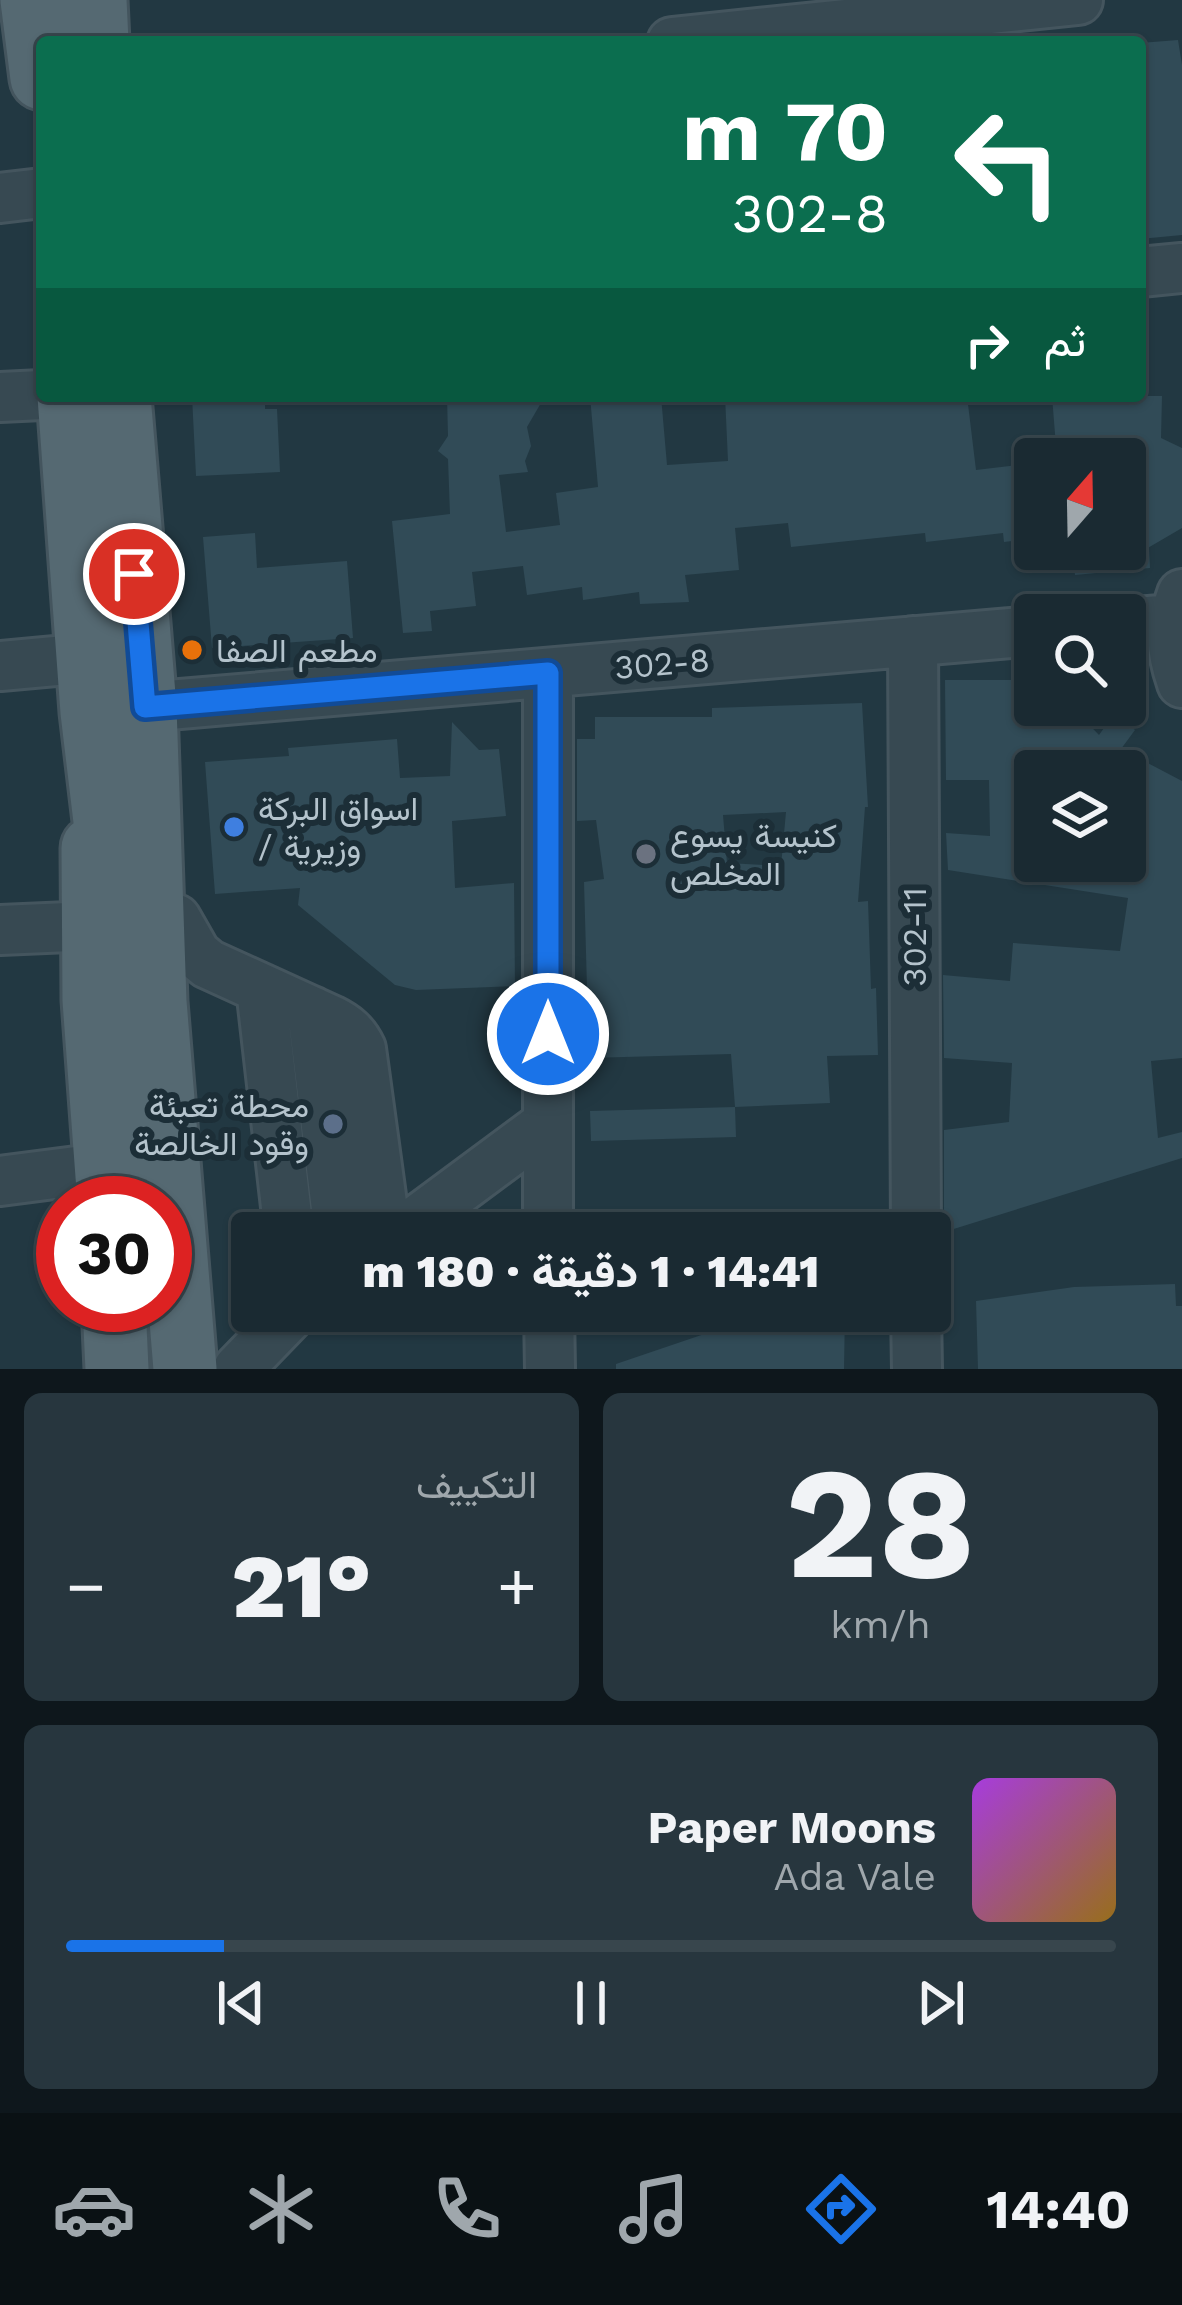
<!DOCTYPE html>
<html lang="ar">
<meta charset="utf-8">
<style>
:root{--surface:#1a2a32;--page:#27363e;--text:#f1f3f6;--muted:#9fa7ac;--line:#38464d;--accent:#1a73e8}
body{margin:0;font-family:"Work Sans",Vazirmatn,sans-serif;background:var(--page);color:var(--text);direction:rtl;height:100vh;display:flex;flex-direction:column;font-size:45px;white-space:nowrap}
*{box-sizing:border-box;margin:0}
p{font-size:39px;color:var(--muted)}
.icon{flex:none;width:66px;height:66px;fill:none;stroke:currentColor;stroke-width:2;stroke-linecap:round;stroke-linejoin:round}
.map{position:relative;height:1369px;overflow:hidden;direction:ltr}
.side{display:flex;flex-direction:column;gap:24px;padding:24px;background:#0e171c;flex:1}
.side>*{flex:none}
.banner{position:absolute;left:36px;top:36px;width:1110px;height:366px;border-radius:12px;box-shadow:0 3px 9px #0004,0 0 0 3px var(--line);direction:rtl;background:#0b6e4f;color:#fff;overflow:hidden}
.needle{width:78px;rotate:20deg}
.tools{position:absolute;left:1014px;top:438px;display:grid;gap:24px}
.tools a{display:grid;place-items:center;width:132px;height:132px;border-radius:12px;background:var(--surface);box-shadow:0 3px 9px #0004,0 0 0 3px var(--line);font-size:60px}
.speed{position:absolute;left:36px;top:1176px;display:flex;gap:24px;font-size:60px;font-weight:700;text-align:center}
.speed>*{display:grid;place-content:center;width:156px;height:156px;border-radius:50%;background:var(--surface);box-shadow:0 3px 9px #0004,0 0 0 3px var(--line);line-height:1}
.speed .limit{border:18px solid #d22;background:#fff;color:#111}
.pin{position:absolute;display:grid;place-items:center;width:102px;height:102px;color:#fff;margin:-51px;border:6px solid #fff;border-radius:50%;box-shadow:0 3px 12px #0007}
.me{position:absolute;width:132px;margin:-66px;rotate:0deg;stroke-linejoin:round;filter:drop-shadow(0 0 9px #0008)}
.turn{display:flex;align-items:center;gap:42px;height:252px;padding:0 60px;font-size:54px}
.turn .icon{width:156px;height:156px;stroke-width:2.5}
.turn b{display:block;font-size:84px;line-height:102px}
.then{display:flex;align-items:center;height:114px;padding:0 60px;background:#0003;gap:24px;font-size:45px}
.big{font-size:90px;font-weight:800;line-height:1.1}
.side .widget{flex:1;display:flex;flex-direction:column;justify-content:center;gap:18px;min-width:0;padding:0 42px;border-radius:18px;background:var(--page)}
.side .dial{align-items:center;gap:0}
.dial b{font-size:156px;line-height:1}
.song{display:flex;align-items:center;gap:36px}
.cover{width:144px;height:144px;border-radius:18px;background:linear-gradient(135deg,hsl(280 70% 55%),hsl(40 70% 35%))}
.played{height:12px;border-radius:6px;background:linear-gradient(90deg,var(--accent) 15%,var(--line) 15%)}
.keys{display:flex;justify-content:space-around;direction:ltr}
.heat{display:flex;justify-content:space-between;align-items:center;font-size:66px;direction:ltr}
.side .tiles{flex:1;display:grid;gap:24px;grid-template-columns:1fr 1fr}
.widget:last-child{grid-column:span 2}
.trip{position:absolute;left:231px;top:1212px;width:720px;height:120px;border-radius:12px;background:var(--surface);box-shadow:0 3px 9px #0004,0 0 0 3px var(--line);font-weight:800;line-height:120px;text-align:center;direction:rtl}
.menu{display:flex;height:192px;justify-content:space-around;align-items:center;background:#0a1114;color:var(--muted)}
.menu .icon{width:84px;height:84px}
.menu .selected{color:var(--accent)}
.menu b{font-size:54px;color:var(--text)}
.map>svg:first-child{display:block}
</style>
<div class="map">
<svg width="1182" height="1369" viewBox="0 0 1182 1369">
<rect width="100%" height="100%" fill="#223842"/>
<path fill="#314b57" fill-rule="evenodd" d="M1178,40l4,25v170l-42,4v-196z
M192,396h73v13h12l3,63 -84,4z
M447,396h98l-18,31 4,19 -6,15 3,11 -29,3 7,57 54,-7 -4,-32 42,-6 -8,-91h71l6,69 61,-4 -3,-65h242l9,74 59,-7v75l-31,4 -1,-9 -77,9 -1,-9 -134,14 -3,-24 -53,5 4,42 -54,5 4,27 -49,2 -1,-12 -56,8 -1,-13 -55,8 -4,-29 -51,6 4,34 -46,5 2,20 -29,2 -11,-112 58,-7 -2,-55 -10,-8 10,-15z
M1052,396h110l-1,42 21,10v80l-36,21h3l1,19 -75,7 -3,-26h53v-90h-68z
M255,533l2,35 90,-7 6,77 -141,10 -9,-111z
M945,680h90v25h35l29,30 15,-21 21,16 -14,19 61,32v277l-31,3 7,77 24,-6v26l-238,74v-102l65,-8 3,-59 -68,-5 -1,-83 67,6 3,-38 107,8 8,-53 -180,-28 -2,-37 44,3 -1,-56h-43zM1035,771h90v90h-90z
M862,703l6,104h-3l-7,95 10,-1 3,88 5,-1 2,67 -51,1 3,47 -95,4 -4,-53 -142,4 -5,-176 20,-3 -8,-59 -19,1v-82h18v-22h117v-9zM786,812l-5,54 -54,-3 -4,-48z
M452,722l27,28 20,-1 7,67 -54,5 3,67 59,-5 1,103 -99,4 -21,-5 -97,-80 2,-17 -85,6 -10,-132 84,-6 -1,-8 109,-9 3,39 50,-2z
M735,1107l1,30 -145,4 -1,-30z
M1175,1284l1,22h6v63h-204l-2,-68 98,-14z
M772,1311h73l-1,58h-228v-5z"/>
<g fill="none" stroke-linecap="round" stroke-linejoin="round">
<g stroke="#44555e" stroke-width="54">
<path id="minor" d="M672,42l406,-42
M0,198l42,-5
M1140,272l42,-4
M0,397l42,-2
M1182,594c-13,35 -12,54 0,89
M1125,623l48,-4
M913,641l3,592
M0,666l88,-8
M548,673v560
M145,707l890,-76
M176,919l20,35 12,10 123,56c14,7 23,14 30,29l25,184
M0,930l92,-4
M261,988l28,245
M312,1011l27,222
M0,1181l108,-14
M400,1233l147,-109
M549,1311l1,58
M916,1311l1,58
M238,1369l56,-58"/>
</g>
<g stroke="#44555e" stroke-width="69">
<path id="major" d="M32,0l10,78
M95,0l2,42
M69,396l23,316 22,184
M119,396l26,311 10,295 30,367
M93,848l1,152 15,203
M114,1305l3,64"/>
</g>
<use href="#minor" stroke="#374952" stroke-width="48"/>
<use href="#major" stroke="#556972" stroke-width="63"/>
</g>
<g fill="none" stroke-linecap="round" stroke-linejoin="round">
<g stroke="#114b97" stroke-width="30">
<path id="route" d="M134,574l11,133 403,-34v361"/>
</g>
<use href="#route" stroke="#1a73e8" stroke-width="21"/>
</g>
<circle fill="#e8710a" stroke="#1c2e37" stroke-width="4.5" cx="192" cy="650" r="12"/>
<circle fill="#3f7fe0" stroke="#1c2e37" stroke-width="4.5" cx="234" cy="827" r="12"/>
<circle fill="#6b7280" stroke="#1c2e37" stroke-width="4.5" cx="646" cy="854" r="12"/>
<circle fill="#5c6f8a" stroke="#1c2e37" stroke-width="4.5" cx="333" cy="1124" r="12"/>
<g text-anchor="middle" stroke-width="12" stroke-linejoin="round" paint-order="stroke">
<g font-size="33" fill="#b4c3cc" stroke="#1c2e37" text-anchor="start">
<text x="216" y="662">مطعم الصفا</text>
<text x="258" y="820">اسواق البركة<tspan x="258" dy="38">/ وزيرية</tspan></text>
<text x="670" y="847">كنيسة يسوع<tspan x="670" dy="38">المخلص</tspan></text>
<text x="309" y="1117" text-anchor="end">محطة تعبئة<tspan x="309" dy="38">وقود الخالصة</tspan></text>
</g>
<g font-size="33" fill="#b4c3cc" stroke="#1c2e37">
<text transform="translate(662 663) rotate(-5)" y="12">302-8</text>
<text transform="translate(914 937) rotate(-90)" y="12">302-11</text>
</g>
</g>
</svg>
<div class="tools">
<a><svg class="needle" viewBox="-14 -14 28 28"><path d="M0-13l5 13h-10z" fill="#e53935"/><path d="M0 13l5-13h-10z" fill="#9fa7ac"/></svg></a>
<a><svg class="icon" aria-label="search" viewBox="0 0 24 24"><circle cx="10" cy="10" r="6"/><path d="M15 15l6 6"/></svg></a>
<a><svg class="icon" aria-label="layers" viewBox="0 0 24 24"><path d="M12 4l9 5-9 5-9-5zM3 14l9 5 9-5"/></svg></a>
</div>
<div class="speed"><div class="limit">30</div></div>
<div class="pin" style="left:134px;top:574px;background:#d93025"><svg class="icon" aria-label="arrive" viewBox="0 0 24 24"><path d="M6 21V4h12l-3 4 3 4H6"/></svg></div>
<svg class="me" style="left:548px;top:1034px" viewBox="-20 -20 40 40"><circle r="17" fill="#1a73e8" stroke="#fff" stroke-width="3"/><path d="M0-11L8 9 0 5-8 9z" fill="#fff"/></svg>
<div class="trip">14:41 · 1 دقيقة · 180 m</div>
<div class="banner">
<div class="turn"><svg class="icon" aria-label="left" viewBox="0 0 24 24"><path d="M17 20v-9H6M10 6l-5 5 5 5"/></svg><div><b>70 m</b>302-8</div></div>
<div class="then">ثم<svg class="icon" aria-label="right" viewBox="0 0 24 24"><path d="M7 20v-9h11M14 6l5 5-5 5"/></svg></div>
</div>
</div>
<section class="side">
<div class="tiles">
<div class="widget dial"><b>28</b><p>km/h</p></div>
<div class="widget"><p>التكييف</p>
<div class="heat"><a>−</a><b class="big">21°</b><a>+</a></div>
</div>
<div class="widget">
<div class="song"><i class="cover"></i><div><b>Paper Moons</b><p>Ada Vale</p></div></div>
<div class="played"></div>
<div class="keys"><svg class="icon" aria-label="previous" viewBox="0 0 24 24"><path d="M18 5L8 12l10 7zM5 5v14"/></svg><svg class="icon" aria-label="pause" viewBox="0 0 24 24"><path d="M8 5v14M16 5v14"/></svg><svg class="icon" aria-label="next" viewBox="0 0 24 24"><path d="M6 5l10 7-10 7zM19 5v14"/></svg></div>
</div>
</div>
</section>
<nav class="menu">
<b>14:40</b>
<svg class="icon selected" aria-label="directions" viewBox="0 0 24 24"><path d="M12 3l9 9-9 9-9-9zM9 14v-3h6M13 9l2 2-2 2"/></svg>
<svg class="icon" aria-label="music" viewBox="0 0 24 24"><path d="M9 18V5l10-2v13"/><circle cx="6" cy="18" r="3"/><circle cx="16" cy="16" r="3"/></svg>
<svg class="icon" aria-label="phone" viewBox="0 0 24 24"><path d="M5 4h4l2 5-3 2q2 4 5 5l2-3 5 2v4C11 20 4 13 5 4z"/></svg>
<svg class="icon" aria-label="climate" viewBox="0 0 24 24"><path d="M12 3v18M4 7l16 10M4 17L20 7"/></svg>
<svg class="icon" aria-label="car" viewBox="0 0 24 24"><path d="M5 17H2v-5l4-1 3-4h7l3 4 3 1v5h-3M9 17h6M6 11h13"/><circle cx="7" cy="17" r="2"/><circle cx="17" cy="17" r="2"/></svg>
</nav>
